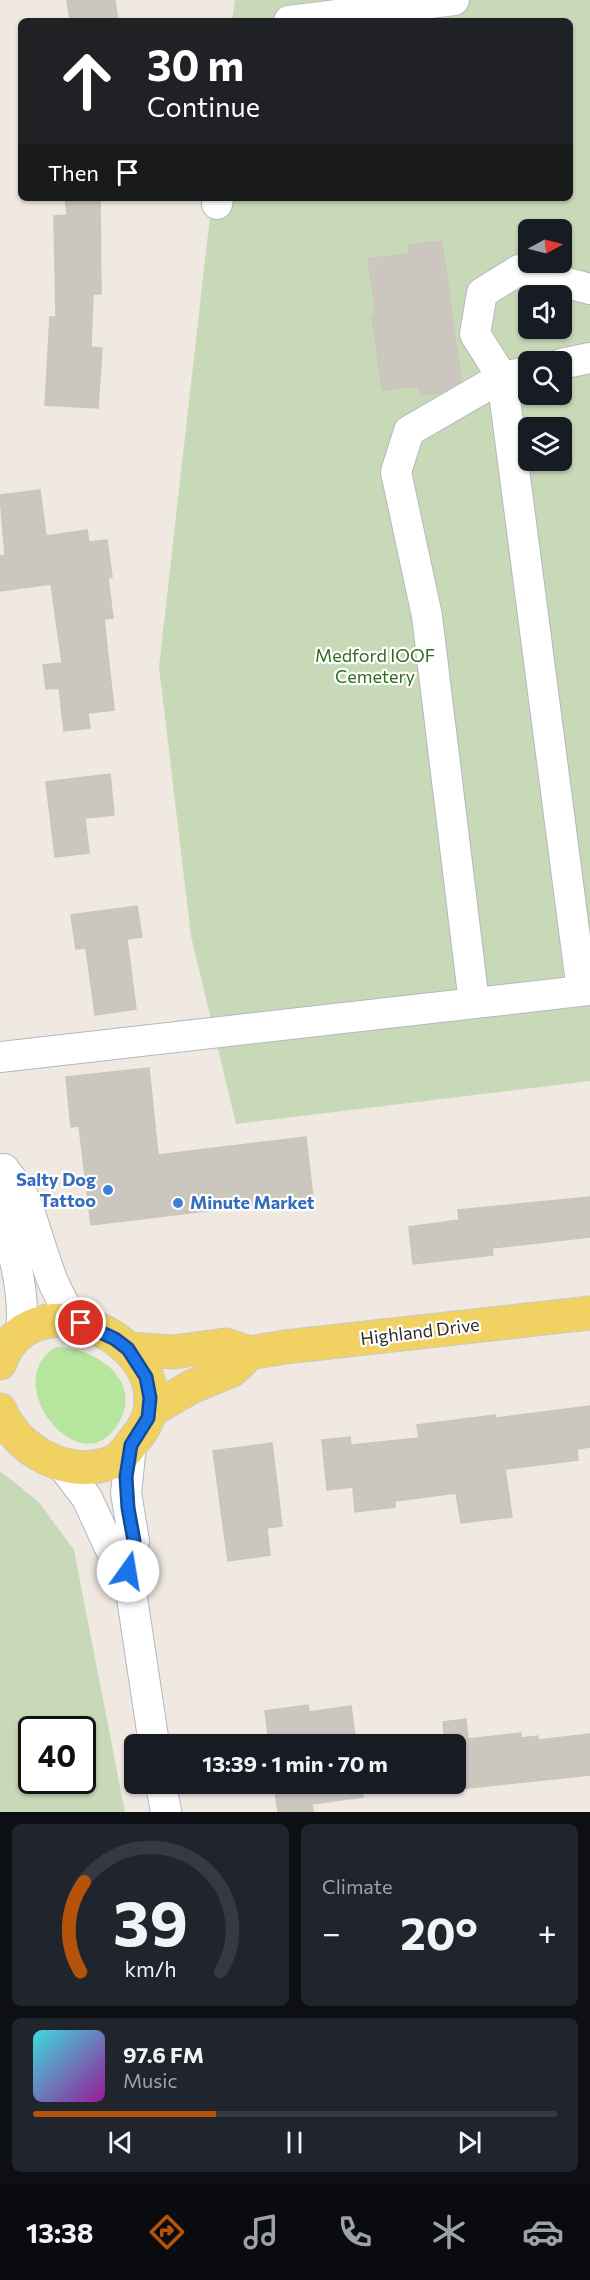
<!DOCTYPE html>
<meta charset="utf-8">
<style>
:root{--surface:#171b24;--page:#20242c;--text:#f1f3f6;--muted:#9ea1a6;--line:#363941;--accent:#b45309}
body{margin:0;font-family:Commissioner,sans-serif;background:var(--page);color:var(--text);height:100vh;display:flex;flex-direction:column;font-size:22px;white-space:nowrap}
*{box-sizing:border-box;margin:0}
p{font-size:20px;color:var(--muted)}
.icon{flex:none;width:33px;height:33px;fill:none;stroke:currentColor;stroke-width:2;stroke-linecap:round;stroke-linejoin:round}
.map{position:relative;height:1812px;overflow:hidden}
.details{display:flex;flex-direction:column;gap:12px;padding:12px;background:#0d0f14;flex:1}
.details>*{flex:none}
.hud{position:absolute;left:18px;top:18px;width:555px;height:183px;border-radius:9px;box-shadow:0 2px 4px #0004;background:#202124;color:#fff;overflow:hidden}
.needle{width:39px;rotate:83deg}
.fabs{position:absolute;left:518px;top:219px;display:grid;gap:12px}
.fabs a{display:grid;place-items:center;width:54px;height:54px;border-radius:9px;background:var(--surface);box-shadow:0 2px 4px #0004;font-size:30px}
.speed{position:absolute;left:18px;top:1716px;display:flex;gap:12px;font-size:30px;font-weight:700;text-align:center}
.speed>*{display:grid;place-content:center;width:78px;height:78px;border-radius:50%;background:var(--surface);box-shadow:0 2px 4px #0004;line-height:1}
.speed .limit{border:3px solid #111;border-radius:9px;background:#fff;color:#111}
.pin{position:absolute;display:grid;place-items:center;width:51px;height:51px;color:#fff;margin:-26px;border:3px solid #fff;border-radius:50%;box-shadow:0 2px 6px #0007}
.me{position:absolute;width:66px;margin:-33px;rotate:13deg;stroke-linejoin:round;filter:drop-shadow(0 0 4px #0008)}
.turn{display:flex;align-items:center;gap:21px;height:126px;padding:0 30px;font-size:27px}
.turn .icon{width:78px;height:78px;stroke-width:2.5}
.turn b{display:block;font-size:42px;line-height:51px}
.then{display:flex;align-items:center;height:57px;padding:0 30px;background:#0003;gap:12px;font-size:22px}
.big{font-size:45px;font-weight:700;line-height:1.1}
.details .tile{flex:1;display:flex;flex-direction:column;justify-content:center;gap:9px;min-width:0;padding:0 21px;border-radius:9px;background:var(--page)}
.details .dial{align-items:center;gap:0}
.dial svg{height:156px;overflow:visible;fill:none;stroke:var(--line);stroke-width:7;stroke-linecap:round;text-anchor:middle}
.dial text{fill:var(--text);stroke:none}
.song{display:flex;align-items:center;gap:18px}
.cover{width:72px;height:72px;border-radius:9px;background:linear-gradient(135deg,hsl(180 70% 55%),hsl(300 70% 35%))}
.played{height:6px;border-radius:3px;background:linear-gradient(90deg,var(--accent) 35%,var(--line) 35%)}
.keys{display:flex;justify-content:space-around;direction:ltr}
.heat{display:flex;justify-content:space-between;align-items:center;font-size:33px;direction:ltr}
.details .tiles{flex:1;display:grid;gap:12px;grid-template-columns:1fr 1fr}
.tile:last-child{grid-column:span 2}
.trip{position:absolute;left:124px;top:1734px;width:342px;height:60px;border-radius:9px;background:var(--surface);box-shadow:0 2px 4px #0004;font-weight:700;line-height:60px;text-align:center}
.menu{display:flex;height:96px;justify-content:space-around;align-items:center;background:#090b0e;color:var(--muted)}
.menu .icon{width:42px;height:42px}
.menu .on{color:var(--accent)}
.menu b{font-size:27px;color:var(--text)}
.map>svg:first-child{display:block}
</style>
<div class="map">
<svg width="590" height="1812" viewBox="0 0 590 1812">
<rect width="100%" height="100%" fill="#efe9e1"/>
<path fill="#b6e59e" d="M56,1347c47,1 94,42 55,86 -38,42 -111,-52 -55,-86z"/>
<path fill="#c8d9b8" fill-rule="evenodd" d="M235,0h355v1081l-354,43 -45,-188 -32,-269 53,-469h358v-177h-338zM528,230h33v32h-33zM528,296h33v32h-33zM528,362h33v32h-33zM528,428h33v32h-33z
M0,1471l38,30 36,49 51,262h-125zM32,1730h50v50h-50z"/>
<path fill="#cbc7bf" stroke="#cbc5ba" stroke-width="1.5" d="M67,0h48l3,21h-48z
M65,198h35l1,96h-8l-2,53 11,1 -4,60 -53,-3 5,-88h6l-2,-101 13,-1z
M442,241l19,140 -21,12 -19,2 -2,-9 -37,4 -10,-75h4l-8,-56 41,-5 -1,-9z
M40,490l6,46 41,-6 2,12 18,-2 5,37 -4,1 5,40 -9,1 10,91 -26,3 2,15 -26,3 -5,-43 -13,1 -3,-24 19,-2 -11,-79 -51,7v-35l5,-1 -5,-60z
M110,774l4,41 -29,3 4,35 -34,4 -9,-75z
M137,906l5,31 -15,2 9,70 -41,6 -9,-67 -10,1 -5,-34z
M149,1068l9,87 148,-18 7,61 -222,27 -12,-99 -8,1 -5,-50z
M590,1197v40l-98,11 1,7 -80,9 -4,-37 50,-7 -1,-10z
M590,1406v41l-13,2 1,11 -73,9 7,48 -51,6 -5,-30 -61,8v6l-40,5 -2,-25 -26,3 -5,-50 28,-3 1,8 68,-7 -2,-13 78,-10 1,3z
M272,1443l10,83 -15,2 3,27 -42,6 -15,-110z
M308,1705l1,7 42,-6 5,38h-87l-4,-33z
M466,1719l2,20 53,-6v5l17,-2v4l52,-6v41l-140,15 -1,-6h7v-40h-11l-2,-22z
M274,1784h87l2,13 -51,7 1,8h-35z"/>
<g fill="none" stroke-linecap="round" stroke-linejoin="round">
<g stroke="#b4b7c1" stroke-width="32">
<path id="minor" d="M289,21l165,-21
M217,204l1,-6
M561,364l29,-6
M582,991l-80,-614 -27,-43 7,-41 37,-23 71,19
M474,1003l-47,-387 -31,-144 13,-41 93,-54 26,-5
M0,1057l590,-67
M4,1169c6,9 15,18 19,27 20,45 21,84 53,125
M0,1204c11,42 26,84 21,129
M131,1445l-5,48 8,48 -6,30 26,173
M61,1464l26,34 23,50 18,23
M161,1784l5,28"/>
</g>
<g stroke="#c9c9c9" stroke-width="35">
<path id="major" d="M128,1349l45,3 53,-7 24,8 35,-6 305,-34
M0,1363c29,-85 164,-29 150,48 -2,10 -9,21 -15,28 -6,8 -13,19 -22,23 -44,18 -96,-11 -113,-52
M150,1411l41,-24 41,-17 18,-17"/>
</g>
<use href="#minor" stroke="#fff" stroke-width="30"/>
<use href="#major" stroke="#f2d163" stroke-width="33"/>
</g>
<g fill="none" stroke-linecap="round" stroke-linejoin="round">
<g stroke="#114b97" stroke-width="15">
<path id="route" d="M81,1323l34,16 13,10 18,28 4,21 -2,20 -17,27 -5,32 2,31 6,33 -6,30"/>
</g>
<use href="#route" stroke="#1a73e8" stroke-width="10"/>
</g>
<g fill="#3f7fe0" stroke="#fff" stroke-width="2">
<circle cx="108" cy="1190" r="6"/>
<circle cx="178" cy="1203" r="6"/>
</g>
<g text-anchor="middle" stroke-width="4.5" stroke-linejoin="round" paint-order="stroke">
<g font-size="18" fill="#2c6e1b" stroke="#fff">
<text x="375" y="662">Medford IOOF<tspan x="375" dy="21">Cemetery</tspan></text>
</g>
<g font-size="18" font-weight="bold" fill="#366cbe" stroke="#fff" text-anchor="end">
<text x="96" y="1186">Salty Dog<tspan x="96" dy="21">Tattoo</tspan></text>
<text x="190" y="1209" text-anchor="start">Minute Market</text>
</g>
<g font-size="18" fill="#2e2e2e" stroke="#fff">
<text transform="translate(420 1332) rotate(-7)" y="6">Highland Drive</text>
</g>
</g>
</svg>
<div class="fabs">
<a><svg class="needle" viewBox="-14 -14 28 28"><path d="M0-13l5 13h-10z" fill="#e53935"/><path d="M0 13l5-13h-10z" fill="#9ea1a6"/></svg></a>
<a><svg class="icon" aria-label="sound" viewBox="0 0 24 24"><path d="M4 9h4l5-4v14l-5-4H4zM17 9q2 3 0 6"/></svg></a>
<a><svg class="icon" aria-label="search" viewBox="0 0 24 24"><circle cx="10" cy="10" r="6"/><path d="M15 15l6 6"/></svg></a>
<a><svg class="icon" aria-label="layers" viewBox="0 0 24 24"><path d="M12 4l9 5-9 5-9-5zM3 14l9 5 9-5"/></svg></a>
</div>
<div class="speed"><div class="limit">40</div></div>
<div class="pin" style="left:81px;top:1323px;background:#d93025"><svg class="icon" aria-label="arrive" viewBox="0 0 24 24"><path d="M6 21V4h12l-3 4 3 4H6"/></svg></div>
<svg class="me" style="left:128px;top:1571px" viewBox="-20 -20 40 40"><circle r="19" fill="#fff"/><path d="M0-13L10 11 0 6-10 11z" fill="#1a73e8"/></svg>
<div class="trip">13:39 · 1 min · 70 m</div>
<div class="hud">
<div class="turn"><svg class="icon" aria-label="ahead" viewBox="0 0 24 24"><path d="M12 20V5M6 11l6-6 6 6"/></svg><div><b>30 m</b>Continue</div></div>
<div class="then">Then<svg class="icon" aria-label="arrive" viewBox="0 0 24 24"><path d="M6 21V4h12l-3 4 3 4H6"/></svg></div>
</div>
</div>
<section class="details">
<div class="tiles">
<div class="tile dial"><svg viewBox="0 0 100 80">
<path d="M14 69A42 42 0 1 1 86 69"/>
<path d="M14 69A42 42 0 0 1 16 23" stroke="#b45309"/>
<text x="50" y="56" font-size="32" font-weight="700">39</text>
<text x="50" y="72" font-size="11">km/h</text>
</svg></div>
<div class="tile"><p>Climate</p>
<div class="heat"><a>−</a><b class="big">20°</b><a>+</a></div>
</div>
<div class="tile">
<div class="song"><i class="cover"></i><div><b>97.6 FM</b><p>Music</p></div></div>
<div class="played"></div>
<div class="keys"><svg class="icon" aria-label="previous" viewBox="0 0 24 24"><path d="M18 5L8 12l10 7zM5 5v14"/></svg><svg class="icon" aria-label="pause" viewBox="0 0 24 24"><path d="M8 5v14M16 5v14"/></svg><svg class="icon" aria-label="next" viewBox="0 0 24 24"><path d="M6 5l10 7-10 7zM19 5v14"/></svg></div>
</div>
</div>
</section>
<nav class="menu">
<b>13:38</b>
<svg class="icon on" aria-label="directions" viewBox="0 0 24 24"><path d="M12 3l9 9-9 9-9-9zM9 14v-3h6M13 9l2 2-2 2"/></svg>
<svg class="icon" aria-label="music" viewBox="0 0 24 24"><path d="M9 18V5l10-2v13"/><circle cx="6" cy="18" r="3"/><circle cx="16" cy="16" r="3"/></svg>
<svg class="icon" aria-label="phone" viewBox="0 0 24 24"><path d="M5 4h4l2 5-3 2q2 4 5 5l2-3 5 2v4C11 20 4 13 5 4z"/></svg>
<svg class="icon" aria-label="climate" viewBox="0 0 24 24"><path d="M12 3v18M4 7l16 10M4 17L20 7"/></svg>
<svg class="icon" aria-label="car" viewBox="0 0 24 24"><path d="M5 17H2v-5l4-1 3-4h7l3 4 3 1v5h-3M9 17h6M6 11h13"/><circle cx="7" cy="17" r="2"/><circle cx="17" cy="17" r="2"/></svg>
</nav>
